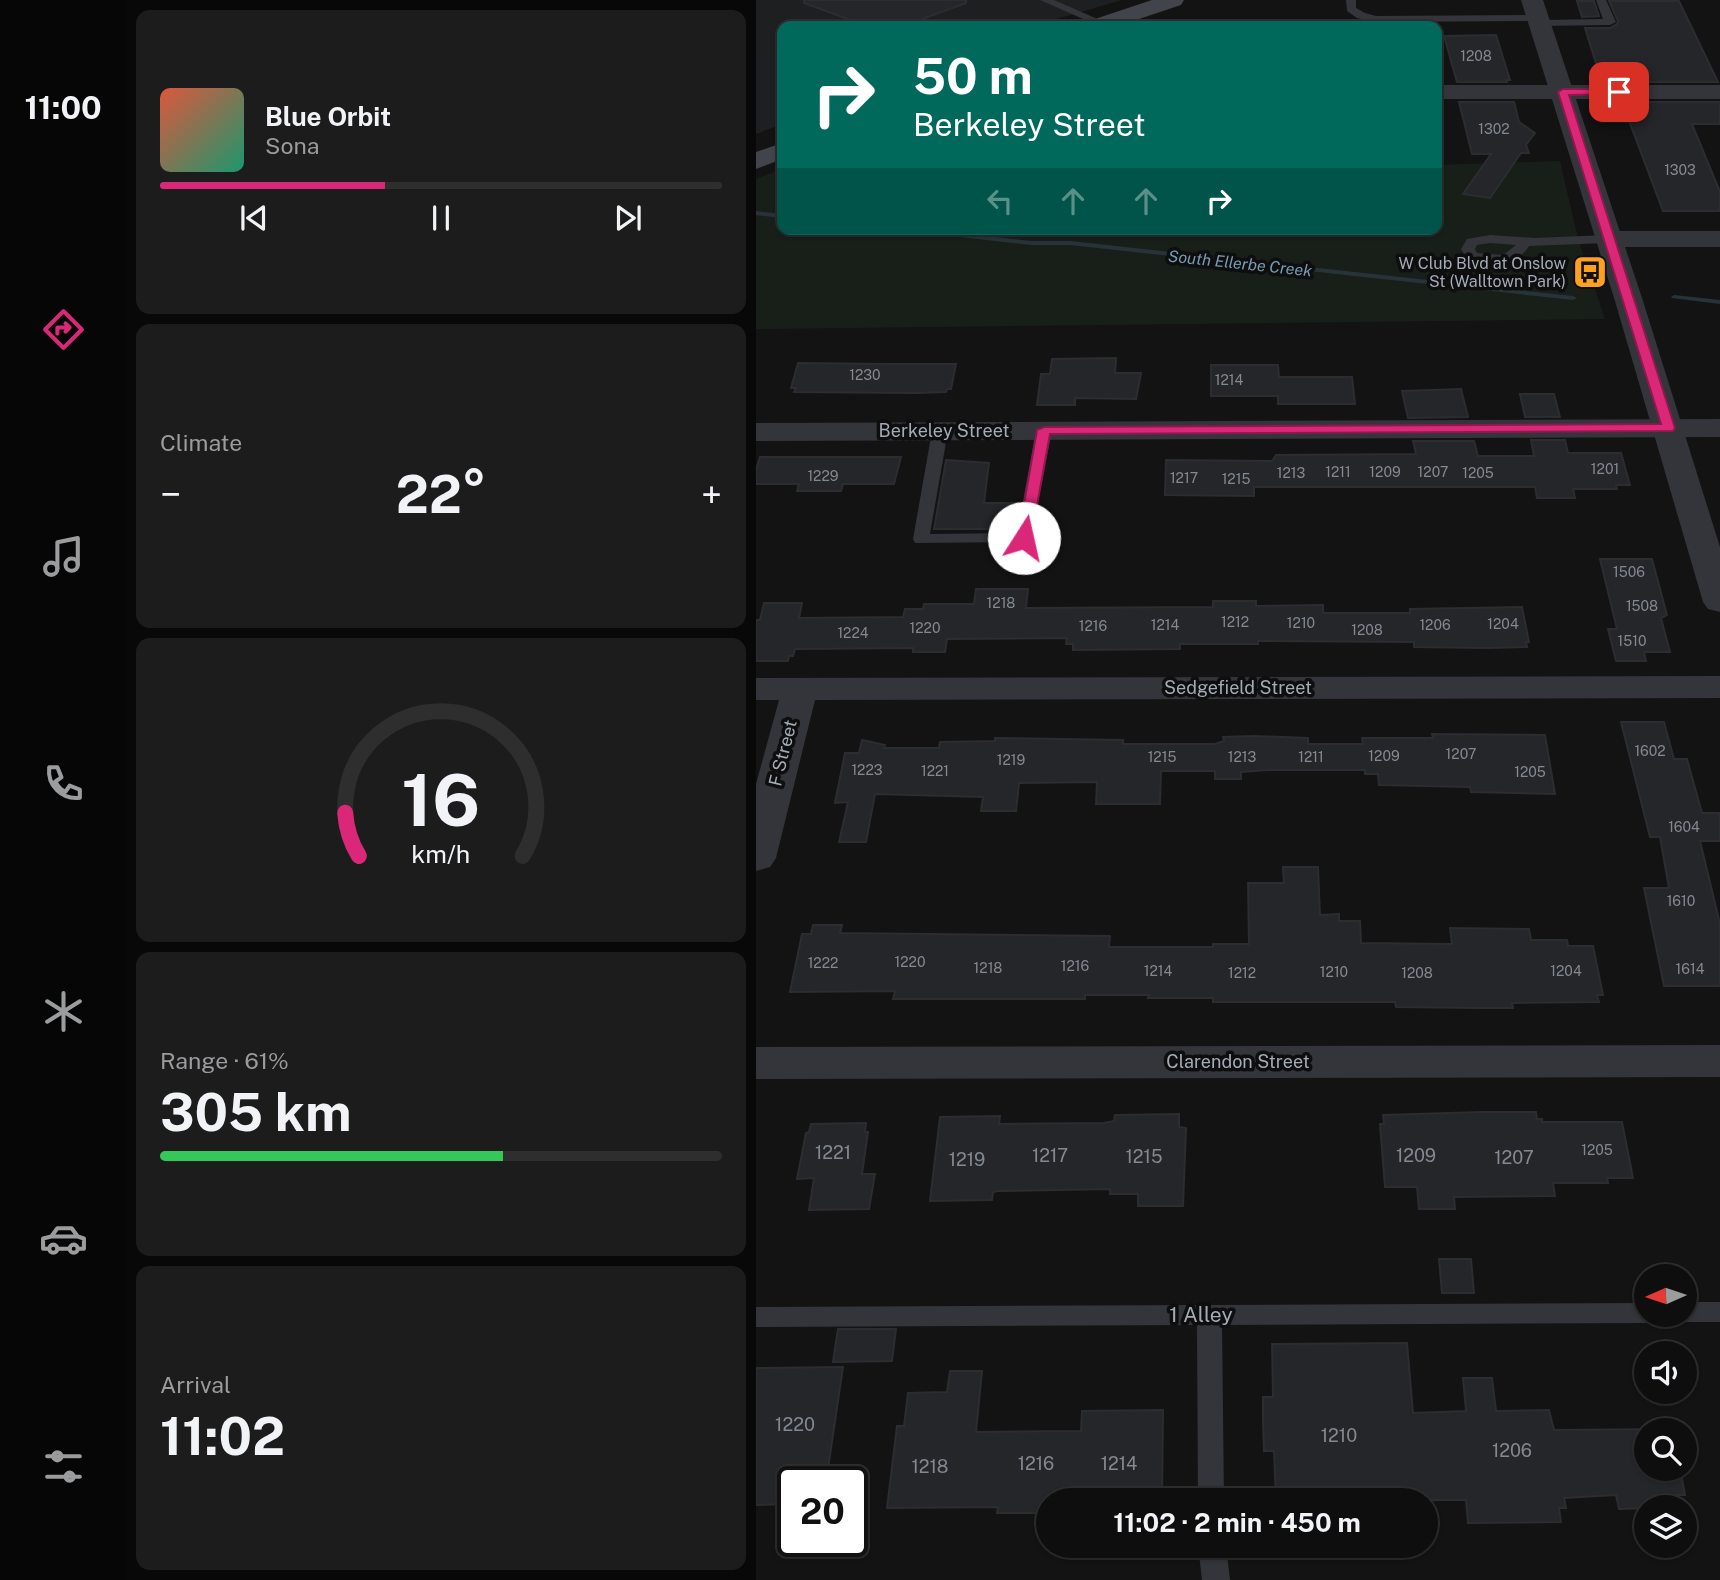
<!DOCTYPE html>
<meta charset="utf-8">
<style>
:root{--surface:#0e0e0f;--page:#1c1c1d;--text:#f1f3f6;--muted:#9b9c9e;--line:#2e2e2f;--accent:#db2777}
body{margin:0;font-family:"Public Sans",sans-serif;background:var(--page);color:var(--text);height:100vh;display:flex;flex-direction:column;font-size:26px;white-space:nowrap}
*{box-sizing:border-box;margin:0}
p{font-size:23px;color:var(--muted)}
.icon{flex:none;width:38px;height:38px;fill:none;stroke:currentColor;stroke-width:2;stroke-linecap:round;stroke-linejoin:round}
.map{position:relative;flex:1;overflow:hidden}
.side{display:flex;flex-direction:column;gap:10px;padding:10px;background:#080808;width:630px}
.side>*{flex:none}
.top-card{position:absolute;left:21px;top:21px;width:665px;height:214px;border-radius:14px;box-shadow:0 2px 5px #0004,0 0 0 2px var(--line);background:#00695c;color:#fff;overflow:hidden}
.needle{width:46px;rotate:267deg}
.fabs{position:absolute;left:878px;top:1264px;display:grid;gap:14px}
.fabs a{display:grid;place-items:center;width:63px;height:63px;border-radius:50%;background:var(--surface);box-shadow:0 2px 5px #0004,0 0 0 2px var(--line);font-size:35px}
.speed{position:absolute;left:21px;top:1466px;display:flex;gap:14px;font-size:35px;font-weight:700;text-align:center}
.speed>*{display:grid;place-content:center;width:91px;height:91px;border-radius:50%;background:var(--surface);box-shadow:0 2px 5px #0004,0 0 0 2px var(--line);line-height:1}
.speed .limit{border:4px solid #111;border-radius:10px;background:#fff;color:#111}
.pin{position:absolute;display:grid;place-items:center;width:60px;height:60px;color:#fff;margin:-30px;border-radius:14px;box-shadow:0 4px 10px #0006}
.me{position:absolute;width:77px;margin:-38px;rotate:10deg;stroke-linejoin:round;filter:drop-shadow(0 0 5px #0008)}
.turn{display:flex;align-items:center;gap:24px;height:147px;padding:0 21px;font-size:32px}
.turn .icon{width:91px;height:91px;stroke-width:2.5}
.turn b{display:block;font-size:49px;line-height:60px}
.lanes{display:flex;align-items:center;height:66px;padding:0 21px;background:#0003;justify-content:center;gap:35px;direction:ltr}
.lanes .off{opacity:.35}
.big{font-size:52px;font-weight:700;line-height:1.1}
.side .widget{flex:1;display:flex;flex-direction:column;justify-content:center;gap:10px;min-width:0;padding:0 24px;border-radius:14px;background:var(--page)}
.side .dial{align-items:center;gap:0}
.dial svg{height:182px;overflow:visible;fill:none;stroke:var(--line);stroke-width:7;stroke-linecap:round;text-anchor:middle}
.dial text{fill:var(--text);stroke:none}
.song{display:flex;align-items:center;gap:21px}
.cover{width:84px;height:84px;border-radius:10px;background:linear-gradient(135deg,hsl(10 70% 55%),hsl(160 70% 35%))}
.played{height:7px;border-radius:4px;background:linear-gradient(90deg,var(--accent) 40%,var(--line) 40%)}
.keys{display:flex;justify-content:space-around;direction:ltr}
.heat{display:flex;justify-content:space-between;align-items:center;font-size:38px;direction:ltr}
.charge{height:10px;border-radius:5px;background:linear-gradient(90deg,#34c759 61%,var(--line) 0)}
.trip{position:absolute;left:280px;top:1488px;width:402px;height:70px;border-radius:35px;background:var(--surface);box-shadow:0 2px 5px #0004,0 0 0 2px var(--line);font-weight:700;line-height:70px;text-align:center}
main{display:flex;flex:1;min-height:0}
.tabs{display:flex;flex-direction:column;width:126px;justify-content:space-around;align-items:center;background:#060606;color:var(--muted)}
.tabs .icon{width:49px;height:49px}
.tabs .on{color:var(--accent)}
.tabs b{font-size:32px;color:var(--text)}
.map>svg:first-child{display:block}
</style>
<main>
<nav class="tabs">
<b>11:00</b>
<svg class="icon on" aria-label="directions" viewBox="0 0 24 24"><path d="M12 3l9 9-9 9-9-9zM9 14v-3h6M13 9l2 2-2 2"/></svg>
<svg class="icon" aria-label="music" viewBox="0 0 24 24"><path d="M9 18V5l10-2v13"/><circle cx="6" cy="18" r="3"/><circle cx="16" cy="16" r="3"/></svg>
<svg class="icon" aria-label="phone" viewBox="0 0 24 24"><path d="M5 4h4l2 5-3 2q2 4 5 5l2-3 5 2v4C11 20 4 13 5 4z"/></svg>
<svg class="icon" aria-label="climate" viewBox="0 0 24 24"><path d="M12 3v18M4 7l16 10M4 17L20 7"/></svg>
<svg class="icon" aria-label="car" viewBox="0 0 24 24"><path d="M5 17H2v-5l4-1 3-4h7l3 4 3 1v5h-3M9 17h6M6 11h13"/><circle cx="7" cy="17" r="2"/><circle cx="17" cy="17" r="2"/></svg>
<svg class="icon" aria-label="filters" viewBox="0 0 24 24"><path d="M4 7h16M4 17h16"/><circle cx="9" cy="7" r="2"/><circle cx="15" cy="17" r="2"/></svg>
</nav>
<section class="side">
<div class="widget">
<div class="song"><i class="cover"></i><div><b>Blue Orbit</b><p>Sona</p></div></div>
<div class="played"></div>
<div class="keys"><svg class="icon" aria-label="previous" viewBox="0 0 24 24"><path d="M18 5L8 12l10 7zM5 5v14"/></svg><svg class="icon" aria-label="pause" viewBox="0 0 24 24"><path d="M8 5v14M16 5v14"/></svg><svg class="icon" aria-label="next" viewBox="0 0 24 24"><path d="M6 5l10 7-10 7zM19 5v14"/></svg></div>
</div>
<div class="widget"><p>Climate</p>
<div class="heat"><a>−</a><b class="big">22°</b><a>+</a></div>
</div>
<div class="widget dial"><svg viewBox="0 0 100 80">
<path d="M14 69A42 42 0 1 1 86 69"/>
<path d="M14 69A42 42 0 0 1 8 50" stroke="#db2777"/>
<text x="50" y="56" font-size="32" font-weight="700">16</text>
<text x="50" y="72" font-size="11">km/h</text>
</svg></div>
<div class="widget"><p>Range · 61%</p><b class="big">305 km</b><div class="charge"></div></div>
<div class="widget"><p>Arrival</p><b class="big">11:02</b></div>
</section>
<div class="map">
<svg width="964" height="1580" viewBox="0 0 964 1580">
<rect width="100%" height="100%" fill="#131314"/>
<path fill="#1e1f21" d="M0,0h366l-89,26h-251v98l-26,10z"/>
<path fill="#181f19" d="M804,161l18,78 27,80 -849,10v-150l26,-10v60h655v-64z"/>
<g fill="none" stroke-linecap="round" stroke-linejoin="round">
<path fill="#283339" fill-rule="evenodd" d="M0,211l26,3v4l-26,-3z
M147,229h23l105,12h39l503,55 4,2 -4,2 -503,-55h-39l-125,-14z
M918,295l46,5v4l-48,-6 -1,-1z"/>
</g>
<path fill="#252629" stroke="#2c2d31" stroke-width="2" d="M48,0h162v3l-63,23h-36l-63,-23z
M821,1h17l5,15 -17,1z
M853,1h70l39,81h-102l-4,-9h-13l-14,-45h25l7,-4 1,-3z
M740,35l14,45h-4l1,2h-50l-13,-46z
M703,102h55l5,20 16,11 -9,12 3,8h-8l-31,45 -27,-4 28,-40h-19z
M866,102h98v22h-28l28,68v19h-57z
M360,358l-1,15h26l-5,26 -61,-1v7h-38l4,-31h9l2,-15z
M42,363l89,1h69l-5,25h-4l-1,3 -30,1 -122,-1 2,-4h-5z
M455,365h67l1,12h73l3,27h-77v-8h-67z
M705,389l7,28 -60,1 -6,-27z
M764,394h34l6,23h-35z
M775,440h34l3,13h53l9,32h-14l1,4h-44l2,9h-38l-2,-11h-281v9l-89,-1 1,-35 106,1 4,-6 140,-1 -3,-13h61l4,15h56z
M4,457h141l-7,27h-51l-2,7h-44l2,-7h-43v-14z
M190,460l43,3 -5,40h34l-4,26h-80z
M844,559h52l15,56 -6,3 9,34h-26l2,9h-30l-8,-32h9z
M220,589h52l-2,19 187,-1v-6h43v5l67,-1v8h87v-4l112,-2 7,35h-3l1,5 -41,1 -72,-1v-5l-156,-1v3h-78v5l-107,1v-6h-7l1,-6 -120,1 -2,13h-32v-4l-118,1 -2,7h-4l-1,5h-32v-41h4l4,-17h38l-3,15 104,-1 2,-8h18l1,-5h50z
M865,722h43l10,37h13l15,54h18v28h-20l20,83v62h-56l-20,-98h25l-9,-51h-10z
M676,734l113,1 10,59 -84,-2 -1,-5 -91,-2 -1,-11h-13v-4h-97l-27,2v7h-26v-8h-54l-1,33h-64l1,-22 -78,1 -3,28h-35l2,-14 -108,-3 -9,48h-27l9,-40 -13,1 10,-50h14l3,-13 23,5 -1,3h55l1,-6 55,-1v-3l128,2v4h92l9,-3 -1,-4 31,-1 54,2v6h55l-1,-6h71z
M527,867h35l2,48 19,-1v7h21l1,22 91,1 -2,-16 79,1 2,11h36l1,6h25l10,49h-6l2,7 -87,1 1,5h-34l-83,-1 -1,-5h-182v-4h-65l1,-3h-64v4h-192l2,-8 -105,1 12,-58h9l2,-9h29l-2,8 270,3 -1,11h104v-3h36l-1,-61h36z
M726,1112h54l1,7h5v3h80l11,56h-26l1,5h-55l2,13 -101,1 1,12h-36l-2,-22h-32l-5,-63h4l-1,-9z
M423,1114v13l7,1 -3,78h-45v-12h-28v-5l-112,2 -5,1 -1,8 -62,1 10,-84 60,-1 -1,8 105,-1 10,-2 1,-6z
M110,1123l-1,9h3l-6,42h13l-6,35 -60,1 5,-32 -17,1 9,-46 3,-1 2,-8z
M683,1259h32l3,34h-32z
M82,1329h58l-4,32 -59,1z
M651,1343l6,70 53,-2 -3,-33h29l4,33 53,-1 5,20 118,-1 -25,1v38h33l5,27h-9l3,12 -60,2 -3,-14 -52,3 2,10h-7l2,14 -93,1 -2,-23h-190l-2,-49h-10l-1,-30v-24h10l-1,-53z
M87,1367l-17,115h-33v22l-37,1v-137z
M194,1371h32l-6,61 105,-1 1,-20 81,-1 -1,90h-114v13h-51l1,-6 -111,1 10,-82h7l4,-33 39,-1z"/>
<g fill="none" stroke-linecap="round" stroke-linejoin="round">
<path fill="#33353a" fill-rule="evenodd" d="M284,0h14l55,24 -10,2z
M590,0h10v8l9,5 11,3 162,-1 4,1v4l61,-1 -7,-19h10l10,22 -6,3 -70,1 -4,-1v-4l-160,1 -19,-4 -10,-7z
M734,235l45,3 72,-3 7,4 -7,4 -78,3c-14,23 -39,18 -62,13l-6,-10 6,-10zM734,243l26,2 -13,10 -26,-2 -2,-4 2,-4z
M184,426l8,5 -18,103 87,-1 19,-102 3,-3h10l3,3 -22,111 -115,1 -2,-4 19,-108z
M929,1302h35v20h-35l-9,-3 -2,-5h11z
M891,1303v11h12l-3,6 -9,3 -425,2 2,175h-26l-1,-175 -441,2v-20z
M442,1545h28l4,35h-28z"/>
<path fill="#33353a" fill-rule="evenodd" d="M681,85h283v14h-283z
M851,231h113v16h-113l-9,-2 -4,-6 4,-6z
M964,419v18l-964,4v-18z
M964,676v22l-905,2 -39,158 -6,9 -14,4v-87l23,-84h-23v-22z
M964,1045v32l-964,2v-32z"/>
<path fill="#33353a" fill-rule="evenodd" d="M765,0h22l100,301 77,246v65l-12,-3 -5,-7 -88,-301z"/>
<path fill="#41444a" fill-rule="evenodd" d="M396,0h32l-3,5 -63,21h-32l3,-5z
M26,143v16l-26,10v-17z"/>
</g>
<path fill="#db2777" stroke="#8e194d" stroke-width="2" d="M863,89l5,3 -1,2 -54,1 106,333 -2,3 -623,3 -19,104 -7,4 -4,-1 -2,-3 19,-108 7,-3 617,-3 -103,-332 5,-3z"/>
<defs>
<g id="bus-square" transform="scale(1.75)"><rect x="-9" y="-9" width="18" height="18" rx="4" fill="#fea020" stroke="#0e0e0f"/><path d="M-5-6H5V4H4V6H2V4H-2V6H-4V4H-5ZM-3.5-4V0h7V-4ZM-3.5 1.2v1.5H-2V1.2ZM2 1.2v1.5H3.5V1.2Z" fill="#111"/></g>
</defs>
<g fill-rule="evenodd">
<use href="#bus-square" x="834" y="272"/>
</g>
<g text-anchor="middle" stroke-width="7" stroke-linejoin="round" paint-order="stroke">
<g font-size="14" fill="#838992">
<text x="720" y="61">1208</text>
<text x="738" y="134">1302</text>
<text x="924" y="175">1303</text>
<text x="109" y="380">1230</text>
<text x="473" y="385">1214</text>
<text x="849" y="474">1201</text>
<text x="582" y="477">1211</text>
<text x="629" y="477">1209</text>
<text x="677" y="477">1207</text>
<text x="535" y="478">1213</text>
<text x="722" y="478">1205</text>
<text x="67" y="481">1229</text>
<text x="428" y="483">1217</text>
<text x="480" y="484">1215</text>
<text x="873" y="577">1506</text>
<text x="245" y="608">1218</text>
<text x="886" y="611">1508</text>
<text x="479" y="627">1212</text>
<text x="545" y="628">1210</text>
<text x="747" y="629">1204</text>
<text x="409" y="630">1214</text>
<text x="679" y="630">1206</text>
<text x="337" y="631">1216</text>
<text x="169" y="633">1220</text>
<text x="611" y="635">1208</text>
<text x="97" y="638">1224</text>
<text x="876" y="646">1510</text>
<text x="894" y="756">1602</text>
<text x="705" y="759">1207</text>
<text x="628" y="761">1209</text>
<text x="406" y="762">1215</text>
<text x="486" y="762">1213</text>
<text x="555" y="762">1211</text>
<text x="255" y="765">1219</text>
<text x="111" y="775">1223</text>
<text x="179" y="776">1221</text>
<text x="774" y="777">1205</text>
<text x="928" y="832">1604</text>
<text x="925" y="906">1610</text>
<text x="154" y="967">1220</text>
<text x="67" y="968">1222</text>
<text x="319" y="971">1216</text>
<text x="232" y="973">1218</text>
<text x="934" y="974">1614</text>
<text x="402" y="976">1214</text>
<text x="810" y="976">1204</text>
<text x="578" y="977">1210</text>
<text x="486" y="978">1212</text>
<text x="661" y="978">1208</text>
<text x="841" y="1155">1205</text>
</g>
<g font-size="16" font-style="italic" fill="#779db4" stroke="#0e0e0f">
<text transform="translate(484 263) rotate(6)" y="6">South Ellerbe Creek</text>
</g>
<g font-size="16" fill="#a3abb6" stroke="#0e0e0f" text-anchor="end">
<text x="810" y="269">W Club Blvd at Onslow<tspan x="810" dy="18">St (Walltown Park)</tspan></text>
</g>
<g font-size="18" fill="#a3abb6" stroke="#0e0e0f">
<text x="188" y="437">Berkeley Street</text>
<text x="482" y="694">Sedgefield Street</text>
<text transform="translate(27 753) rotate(-76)" y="6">F Street</text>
<text x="482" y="1068">Clarendon Street</text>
</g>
<g font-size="18" fill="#838992">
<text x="77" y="1159">1221</text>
<text x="294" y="1162">1217</text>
<text x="660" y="1162">1209</text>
<text x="388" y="1163">1215</text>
<text x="758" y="1164">1207</text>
<text x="211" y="1166">1219</text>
<text x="39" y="1431">1220</text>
<text x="583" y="1442">1210</text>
<text x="756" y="1457">1206</text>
<text x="280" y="1470">1216</text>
<text x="363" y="1470">1214</text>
<text x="174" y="1473">1218</text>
</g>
<g font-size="21" fill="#a3abb6" stroke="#0e0e0f">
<text x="445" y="1322">1 Alley</text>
</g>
</g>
</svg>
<div class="fabs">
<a><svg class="needle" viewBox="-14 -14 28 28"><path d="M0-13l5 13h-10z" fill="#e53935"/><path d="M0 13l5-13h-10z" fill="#9b9c9e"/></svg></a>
<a><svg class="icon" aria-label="sound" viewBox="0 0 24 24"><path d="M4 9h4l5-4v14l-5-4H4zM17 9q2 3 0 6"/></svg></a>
<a><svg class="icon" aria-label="search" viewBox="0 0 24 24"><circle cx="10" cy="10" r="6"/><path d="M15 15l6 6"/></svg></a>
<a><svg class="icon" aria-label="layers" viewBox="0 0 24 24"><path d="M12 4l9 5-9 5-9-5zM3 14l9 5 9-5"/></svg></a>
</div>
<div class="speed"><div class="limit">20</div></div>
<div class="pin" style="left:863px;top:92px;background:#d93025"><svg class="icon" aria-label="arrive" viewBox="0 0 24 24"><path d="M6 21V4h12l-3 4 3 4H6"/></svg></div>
<svg class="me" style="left:268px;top:538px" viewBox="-20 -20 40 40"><circle r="19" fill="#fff"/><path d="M0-13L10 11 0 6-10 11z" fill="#db2777"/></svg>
<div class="trip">11:02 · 2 min · 450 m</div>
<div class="top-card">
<div class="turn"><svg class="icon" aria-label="right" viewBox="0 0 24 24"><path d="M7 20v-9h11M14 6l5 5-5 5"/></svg><div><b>50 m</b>Berkeley Street</div></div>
<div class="lanes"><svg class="icon off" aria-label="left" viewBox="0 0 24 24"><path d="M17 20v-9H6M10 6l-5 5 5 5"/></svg><svg class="icon off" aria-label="ahead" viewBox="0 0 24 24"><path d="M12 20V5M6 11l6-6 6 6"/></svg><svg class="icon off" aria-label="ahead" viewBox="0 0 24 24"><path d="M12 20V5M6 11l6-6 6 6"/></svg><svg class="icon" aria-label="right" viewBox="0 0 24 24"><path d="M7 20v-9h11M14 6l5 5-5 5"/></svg></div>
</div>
</div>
</main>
